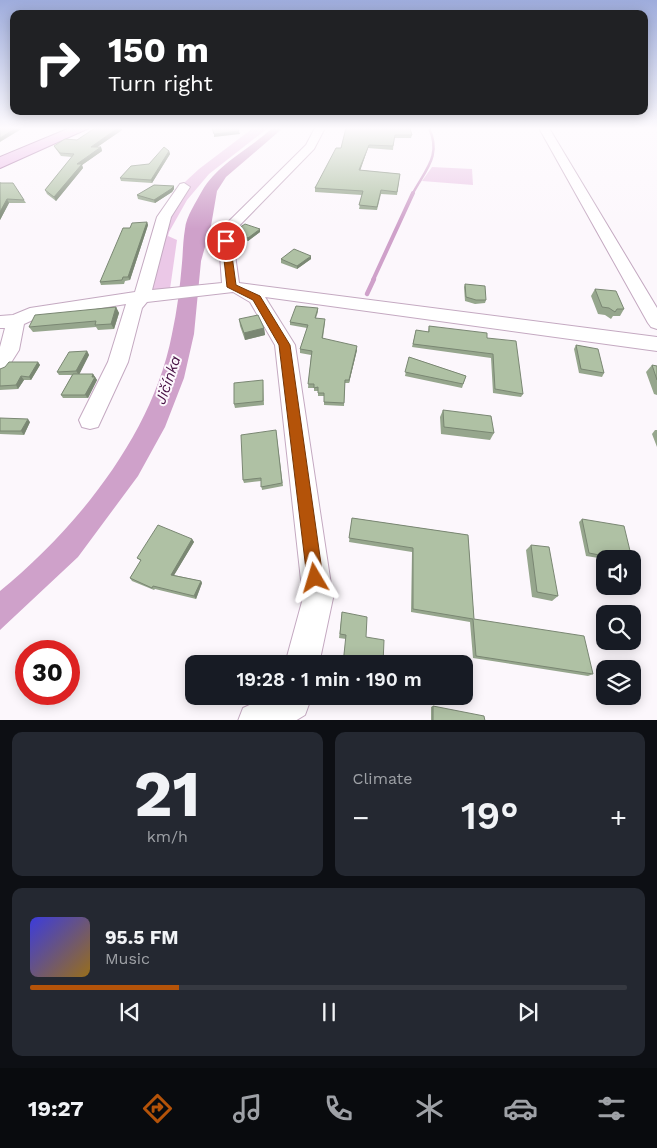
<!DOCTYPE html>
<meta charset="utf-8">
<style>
:root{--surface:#171b24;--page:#242831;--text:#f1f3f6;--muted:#9ea1a6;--line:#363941;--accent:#b45309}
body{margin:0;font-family:"Work Sans",sans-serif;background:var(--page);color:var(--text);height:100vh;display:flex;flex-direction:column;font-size:19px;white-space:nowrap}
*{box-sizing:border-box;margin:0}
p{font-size:16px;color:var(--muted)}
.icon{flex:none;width:28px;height:28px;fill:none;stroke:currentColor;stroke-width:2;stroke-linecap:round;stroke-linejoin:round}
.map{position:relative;height:720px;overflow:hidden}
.panel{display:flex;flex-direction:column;gap:12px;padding:12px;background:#0d0f14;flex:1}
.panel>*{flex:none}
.top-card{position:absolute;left:10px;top:10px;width:638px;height:105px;border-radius:10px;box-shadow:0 2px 12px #0003;background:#202124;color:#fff;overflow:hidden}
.buttons{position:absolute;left:596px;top:550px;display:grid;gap:10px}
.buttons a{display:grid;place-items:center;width:45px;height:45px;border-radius:10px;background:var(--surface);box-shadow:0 2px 12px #0003;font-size:25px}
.speed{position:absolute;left:15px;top:640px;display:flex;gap:10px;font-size:25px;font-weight:700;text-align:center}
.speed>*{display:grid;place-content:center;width:65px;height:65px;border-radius:50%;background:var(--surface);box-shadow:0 2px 12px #0003;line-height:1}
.speed .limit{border:8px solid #d22;background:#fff;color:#111}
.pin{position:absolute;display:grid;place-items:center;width:42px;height:42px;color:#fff;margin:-21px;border:2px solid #fff;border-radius:50%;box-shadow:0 1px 5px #0007}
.me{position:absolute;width:55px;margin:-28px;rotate:353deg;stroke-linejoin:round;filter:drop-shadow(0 0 4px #0008)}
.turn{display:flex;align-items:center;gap:18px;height:105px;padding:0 15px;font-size:22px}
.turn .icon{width:65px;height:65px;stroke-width:2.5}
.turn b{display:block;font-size:35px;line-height:42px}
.big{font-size:38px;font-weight:600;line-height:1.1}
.panel .widget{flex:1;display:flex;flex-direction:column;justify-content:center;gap:8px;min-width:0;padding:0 18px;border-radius:10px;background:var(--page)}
.panel .dial{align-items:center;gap:0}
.dial b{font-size:65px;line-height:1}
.song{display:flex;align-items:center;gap:15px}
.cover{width:60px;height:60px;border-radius:8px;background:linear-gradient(135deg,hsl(240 70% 55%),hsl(40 70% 35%))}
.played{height:5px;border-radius:2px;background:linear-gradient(90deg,var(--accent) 25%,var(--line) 25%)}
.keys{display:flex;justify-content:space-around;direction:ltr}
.heat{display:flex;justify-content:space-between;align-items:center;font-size:28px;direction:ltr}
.panel .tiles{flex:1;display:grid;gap:12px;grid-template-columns:1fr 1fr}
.widget:last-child{grid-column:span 2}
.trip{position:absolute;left:185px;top:655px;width:288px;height:50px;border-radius:10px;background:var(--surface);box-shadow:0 2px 12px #0003;font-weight:600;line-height:50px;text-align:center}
.tab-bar{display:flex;height:80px;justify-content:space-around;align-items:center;background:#090b0e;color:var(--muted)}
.tab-bar .icon{width:35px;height:35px}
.tab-bar .current{color:var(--accent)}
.tab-bar b{font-size:22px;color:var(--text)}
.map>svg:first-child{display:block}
</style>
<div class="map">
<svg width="657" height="721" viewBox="0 0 657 721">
<rect width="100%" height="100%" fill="#fcf7fc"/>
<path fill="#ebc8e7" d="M253,128h15l-59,46 -22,26 -18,32 -1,4 9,4 -7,49 -34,2 38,-96 -2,-1 27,-25z
M432,167l40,2 1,16 -51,-4z"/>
<path fill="#cfa1ca" d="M272,128h11l-57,49 -9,14 -6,35 -10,35 -7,73 -10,44 -19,49 -27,49 -60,81 -78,73v-39c77,-63 153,-157 172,-257 5,-23 8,-47 10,-71 1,-11 1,-23 3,-34 1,-12 11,-27 17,-38 16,-28 47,-41 70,-63z"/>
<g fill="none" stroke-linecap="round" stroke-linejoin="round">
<path stroke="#cfa1ca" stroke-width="2.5" d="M412,195c13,-25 30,-39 17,-67"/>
<path stroke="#cfa1ca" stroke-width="4" d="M373,280l40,-87"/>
<path stroke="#cfa1ca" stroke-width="4.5" d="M367,294l7,-15"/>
<g stroke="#c4a9c1" stroke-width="2">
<path id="minor" d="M315,128h10l-11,21 -78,80 -3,12 6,42 418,54v14l-392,-54 30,48 38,253 -14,66h-34l18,-66 -28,-253 -25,-43 -17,-10 -86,10 -5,6 -14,54 -30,65 -8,2 -8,-2 -3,-7 29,-58 18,-58 -91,15 -11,5 -5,26 -12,19 -7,2v-24l5,-19h-5v-12l13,-1 17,-7 105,-16 22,-75 23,-33 4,-1 6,4 -19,30 -19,73 70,-7 -3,-42 3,-13 84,-83z
M539,128h10l108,180v21l-6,-2 -3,-4z
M269,696h43l-7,19 -10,6h-57l5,-13z"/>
</g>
<g stroke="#965992" stroke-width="2">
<path id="primary" d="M70,128h19l-89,40v-11z"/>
</g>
<use href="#minor" fill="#fff" fill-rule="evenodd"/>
<use href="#primary" fill="#e9b3e5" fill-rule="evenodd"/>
</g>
<path fill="#96a68d" d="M95,128h26l1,2 -25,17h4l1,4 -20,14 1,3 -27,33 -9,-7 -2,-4 27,-33 -11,-1 -5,-7 -2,-3 23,-6z
M346,128l66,7 -1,3h-17l-1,12 -25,-2 -8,22 40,4 -3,21 -16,-1 -4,16 -18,-1 3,-14 -47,-3v-4l26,-40z
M169,151l1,3 -18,29 -31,-2 -1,-3 29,-14z
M0,182l24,18 2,3h-17l-9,17z
M174,186v3l-2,3 -17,11 -17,-4 -1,-4z
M147,222l1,3 -18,55 -5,1 -1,3 -23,1 -1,-3 30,-54z
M260,232l-12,9 -12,-4 -1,-3z
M281,259h30l-14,10 -16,-6z
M465,284l21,16 -1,3 -10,1 -10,-3 -1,-14z
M595,289l29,20 -4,7h-7l-2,3 -6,-4 -7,-1 -7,-18z
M116,307l3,6 -5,16 -16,1 -2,-3 -63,5 -4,-5z
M318,308v4l-2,6 9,4 -2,16 34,12 -8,33h-4l-1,23 -20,-1v-9h-6v-5h-4v-3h-6l3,-33 -11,-2v-4l7,-21 -17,-3v-3z
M239,319l25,9 1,7 -20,5 -5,-14z
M429,326l58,12 36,56 -2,3 -28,-4 -2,-35 -79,-11 4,-17 12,2z
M576,345l28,28 -2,4 -23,-4 -5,-24z
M87,351l2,4 -10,19h14l4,6 -9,18h-25l-2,-3 11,-20h-13l-2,-3z
M409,357l57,19 -4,12 -57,-12z
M38,362l2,3 -9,15h-7l-6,9 -18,1v-21z
M652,365l5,1v29l-3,-1 -8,-22z
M263,380l1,25 -29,3 -1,-4z
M443,410l51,23 -4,7 -49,-6 -1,-17z
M0,418l30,4 -6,13 -24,-1z
M276,430l7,56 -21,4 -1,-9 -17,2 -1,-3z
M655,430h2v17l-5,-13z
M352,518l116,17 6,84 119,55 -5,2 -115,-18 -3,-36 -59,-10 1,-60 -63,-10z
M582,519l50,40h-27l-19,-3 -7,-34z
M192,539l2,3 -20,33 27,6 1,2 -6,16 -41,-10 -1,1 -22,-9 -2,-3 11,-17 -4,-3z
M531,545l27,51 -6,5 -20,-4 -6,-47z
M342,612l24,25 -20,2 -7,-1z
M433,706l52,15h-54v-14z"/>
<path fill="#7a8773" d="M16,128h7l-23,14v-4z
M118,128h3l1,2 -29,20 -2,-3z
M239,131l1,3 -26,3v-3z
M369,145l-1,3 -9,26v-4z
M101,147l1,4 -20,14 1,3 -27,33 -2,-4 23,-33z
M169,151l1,3 -18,29 -1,-3z
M174,186v3l-2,3 -17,11 -1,-3z
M7,199l2,4 -9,17v-8z
M147,222l1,3 -18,55 -2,-3z
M260,229v3l-12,9v-3z
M311,256v3l-14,10v-3z
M116,307l3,6 -5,16 -3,-5z
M264,328l1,7 -20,5 -1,-7z
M357,346v4l-8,33v-3z
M87,351l2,4 -10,20 -3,-4z
M38,362l2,3 -9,15 -2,-3z
M93,374l4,6 -9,18 -3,-3z
M21,376l3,4 -6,9 -2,-4z
M28,419l2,3 -6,13 -3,-4z
M192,539l2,3 -21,35 -2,-2z
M201,581l1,2 -6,16 -2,-3z"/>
<path fill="#afc1a4" stroke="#7a8773" d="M0,128h16l-16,10z
M95,128h23l-27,19h10l-24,17h5l-28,33 -9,-7 29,-36 -14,-1 -6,-7 11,-7 12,1z
M212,128h26l1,3 -25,3z
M346,128h64l2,7h-17l-2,11 -24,-1 -10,25 41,4 -3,18 -16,-2 -4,17 -18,-2 4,-14 -48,-3 21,-40h5z
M164,147l5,4 -18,29 -31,-2 11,-12 18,-2z
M0,183h13l11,17 -17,-1 -7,13z
M154,185l20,1 -3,3 -17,11 -17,-5z
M147,222l-19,55h-5l-1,3 -22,2 23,-54h7l2,-5z
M245,224l15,5 -12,9 -13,-4 1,-4z
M294,249l17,7 -14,10 -16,-7z
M465,284l20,2 1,14h-10l-10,-3z
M595,289l21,2 8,18h-7l-2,3 -6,-4 -7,-1z
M296,306l22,2 -3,10 10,1 -3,19 35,8 -8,34h-4l-1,23 -20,-1v-9h-6v-6l-4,1v-4h-6l4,-33 -12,-2 8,-24 -18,-3z
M116,307l-5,17 -16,1 1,-4 -67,6 6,-12z
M258,315l6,13 -20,5 -5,-14z
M429,326l58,7v5l29,3 7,53 -28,-5 -2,-35 -80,-10 3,-14 13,2z
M576,345l22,4 6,24 -23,-4z
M87,351l-11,20 -19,1 12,-20z
M409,357l57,19 -3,8 -58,-12z
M9,362h29l-9,15 -8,-1 -5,9 -16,1v-17l5,-2z
M652,365l5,1v14z
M73,374h20l-1,3h3l-10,18h-24z
M263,380v21l-29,3v-21z
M443,410l48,6 3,17 -50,-6z
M0,418l28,1 -7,12h-21z
M276,430l6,53 -21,4v-9l-18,2 -2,-45z
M352,518l116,17 6,84 110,17 9,38 -117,-18 -3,-37 -60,-10v-61l-64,-10z
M582,519l42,7 8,33h-12l-31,-6z
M158,525l34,14 -21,36 30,6 -7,15 -41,-10 -1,2 -22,-10 11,-18 -4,-2z
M531,545l18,2 9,49 -21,-4z
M342,612l25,5 -1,20 18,3 -1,24h-40l3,-29 -6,-1z
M433,706l51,10 1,5h-52z"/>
<linearGradient id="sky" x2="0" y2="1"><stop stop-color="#9eacdc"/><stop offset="0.56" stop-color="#fefbfe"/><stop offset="1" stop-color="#fefbfe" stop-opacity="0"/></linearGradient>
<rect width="657" height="229" fill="url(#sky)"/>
<path fill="#b45309" stroke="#753606" d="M226,239l4,2 6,44 24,11 30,49 33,233 -2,6 -6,3 -6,-3 -2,-6 -28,-233 -26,-45 -26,-13 -5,-46z"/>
<g text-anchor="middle" stroke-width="4" stroke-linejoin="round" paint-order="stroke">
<g font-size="15" font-style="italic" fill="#471144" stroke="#fcf7fc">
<text transform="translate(168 380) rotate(-71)" y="5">Jičínka</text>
</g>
</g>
</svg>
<div class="buttons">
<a><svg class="icon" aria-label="sound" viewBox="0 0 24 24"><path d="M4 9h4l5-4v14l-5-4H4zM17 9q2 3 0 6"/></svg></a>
<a><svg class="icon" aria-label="search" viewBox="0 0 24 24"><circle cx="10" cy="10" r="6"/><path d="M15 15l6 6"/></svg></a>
<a><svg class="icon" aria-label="layers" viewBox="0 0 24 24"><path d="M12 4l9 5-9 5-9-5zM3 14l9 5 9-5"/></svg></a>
</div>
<div class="speed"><div class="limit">30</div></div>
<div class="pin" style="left:226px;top:241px;background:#d93025"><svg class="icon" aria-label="arrive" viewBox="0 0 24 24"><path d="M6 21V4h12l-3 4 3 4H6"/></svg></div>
<svg class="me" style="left:315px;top:578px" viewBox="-20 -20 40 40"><path d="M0-17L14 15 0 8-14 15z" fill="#b45309" stroke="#fff" stroke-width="4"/></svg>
<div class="trip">19:28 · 1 min · 190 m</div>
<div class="top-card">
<div class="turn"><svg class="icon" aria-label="right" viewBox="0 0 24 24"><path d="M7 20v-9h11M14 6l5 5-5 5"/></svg><div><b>150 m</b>Turn right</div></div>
</div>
</div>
<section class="panel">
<div class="tiles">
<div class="widget dial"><b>21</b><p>km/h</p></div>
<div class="widget"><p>Climate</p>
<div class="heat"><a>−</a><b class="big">19°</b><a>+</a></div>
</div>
<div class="widget">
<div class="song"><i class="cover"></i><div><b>95.5 FM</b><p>Music</p></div></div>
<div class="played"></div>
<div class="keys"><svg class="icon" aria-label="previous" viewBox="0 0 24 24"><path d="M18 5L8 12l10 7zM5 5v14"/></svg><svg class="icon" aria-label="pause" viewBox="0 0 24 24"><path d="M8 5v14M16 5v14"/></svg><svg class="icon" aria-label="next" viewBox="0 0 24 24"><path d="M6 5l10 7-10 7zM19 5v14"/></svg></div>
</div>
</div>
</section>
<nav class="tab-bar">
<b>19:27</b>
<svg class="icon current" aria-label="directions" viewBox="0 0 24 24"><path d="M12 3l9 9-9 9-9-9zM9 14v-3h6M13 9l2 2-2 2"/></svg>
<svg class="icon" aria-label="music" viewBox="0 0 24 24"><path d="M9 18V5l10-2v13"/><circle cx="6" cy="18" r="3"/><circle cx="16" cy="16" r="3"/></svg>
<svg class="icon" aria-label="phone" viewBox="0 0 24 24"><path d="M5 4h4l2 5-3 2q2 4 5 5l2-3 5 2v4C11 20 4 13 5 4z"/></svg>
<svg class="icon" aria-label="climate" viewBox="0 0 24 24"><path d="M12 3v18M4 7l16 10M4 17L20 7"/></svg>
<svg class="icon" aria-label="car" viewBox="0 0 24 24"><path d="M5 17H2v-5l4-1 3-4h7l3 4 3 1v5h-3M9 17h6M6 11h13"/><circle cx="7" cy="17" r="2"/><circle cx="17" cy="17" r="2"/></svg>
<svg class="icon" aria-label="filters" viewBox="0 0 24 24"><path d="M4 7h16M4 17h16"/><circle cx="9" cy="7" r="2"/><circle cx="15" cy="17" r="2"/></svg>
</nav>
